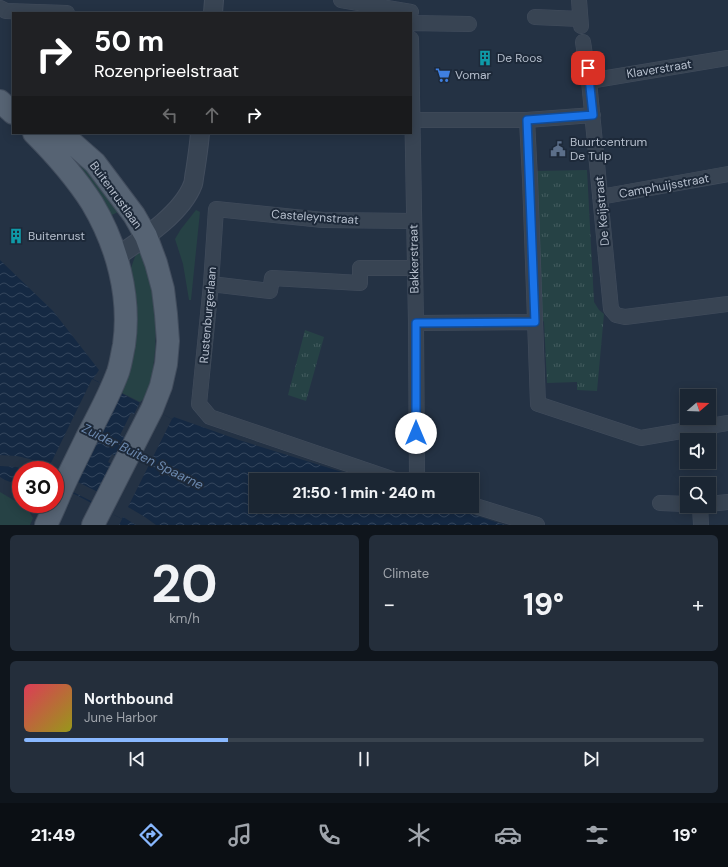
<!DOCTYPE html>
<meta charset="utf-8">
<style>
:root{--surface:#1b2633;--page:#242e3b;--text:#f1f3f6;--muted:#a0a5ac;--line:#39434e;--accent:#89b8ff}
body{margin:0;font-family:"DM Sans",sans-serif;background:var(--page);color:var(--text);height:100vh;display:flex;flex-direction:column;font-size:15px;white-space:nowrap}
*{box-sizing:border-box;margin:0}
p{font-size:13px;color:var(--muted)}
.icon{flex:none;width:22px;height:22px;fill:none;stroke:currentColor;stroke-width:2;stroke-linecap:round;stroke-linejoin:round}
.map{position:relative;height:525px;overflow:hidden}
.panel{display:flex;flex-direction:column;gap:10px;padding:10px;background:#0f151c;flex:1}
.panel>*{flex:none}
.hud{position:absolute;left:12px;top:12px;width:400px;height:122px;border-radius:0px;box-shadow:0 2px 10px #0003,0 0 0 1px var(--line);background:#202124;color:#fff;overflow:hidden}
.needle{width:26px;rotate:71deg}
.controls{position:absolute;left:680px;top:389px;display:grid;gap:8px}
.controls a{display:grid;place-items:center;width:36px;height:36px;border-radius:0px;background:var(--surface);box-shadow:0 2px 10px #0003,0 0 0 1px var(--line);font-size:20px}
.speed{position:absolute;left:12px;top:461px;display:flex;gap:8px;font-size:20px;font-weight:700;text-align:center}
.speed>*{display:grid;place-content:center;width:52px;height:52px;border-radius:50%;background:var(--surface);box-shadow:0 2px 10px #0003,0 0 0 1px var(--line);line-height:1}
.speed .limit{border:6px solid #d22;background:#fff;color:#111}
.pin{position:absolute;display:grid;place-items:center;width:34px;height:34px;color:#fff;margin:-17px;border-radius:8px;box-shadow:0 2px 6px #0006}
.me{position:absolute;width:44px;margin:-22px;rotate:0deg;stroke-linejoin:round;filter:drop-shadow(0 0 3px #0008)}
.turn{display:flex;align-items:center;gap:14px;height:84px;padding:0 16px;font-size:18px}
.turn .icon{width:52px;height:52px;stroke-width:2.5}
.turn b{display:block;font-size:28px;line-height:34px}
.lanes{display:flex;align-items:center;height:38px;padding:0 16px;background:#0003;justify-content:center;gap:20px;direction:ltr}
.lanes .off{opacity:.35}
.big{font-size:30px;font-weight:800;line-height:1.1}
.panel .tile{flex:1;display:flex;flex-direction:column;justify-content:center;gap:6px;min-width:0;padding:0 14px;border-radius:6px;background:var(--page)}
.panel .dial{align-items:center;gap:0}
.dial b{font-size:52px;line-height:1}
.song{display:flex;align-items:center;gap:12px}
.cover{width:48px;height:48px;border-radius:6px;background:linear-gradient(135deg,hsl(350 70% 55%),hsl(60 70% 35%))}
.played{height:4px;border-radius:2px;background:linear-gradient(90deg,var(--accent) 30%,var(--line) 30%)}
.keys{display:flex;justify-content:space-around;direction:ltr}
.heat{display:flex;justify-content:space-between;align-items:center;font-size:22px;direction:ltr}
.panel .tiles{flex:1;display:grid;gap:10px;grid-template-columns:1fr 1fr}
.tile:last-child{grid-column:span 2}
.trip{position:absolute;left:249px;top:473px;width:230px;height:40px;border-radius:0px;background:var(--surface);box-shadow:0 2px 10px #0003,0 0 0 1px var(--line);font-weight:800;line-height:40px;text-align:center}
.tab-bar{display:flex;height:64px;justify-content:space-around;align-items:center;background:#0b0f14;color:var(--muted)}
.tab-bar .icon{width:28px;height:28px}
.tab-bar .on{color:var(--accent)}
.tab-bar b{font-size:18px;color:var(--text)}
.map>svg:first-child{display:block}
</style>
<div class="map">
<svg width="728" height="525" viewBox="0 0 728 525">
<defs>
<pattern id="park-tufts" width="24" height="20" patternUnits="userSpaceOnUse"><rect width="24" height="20" fill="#264245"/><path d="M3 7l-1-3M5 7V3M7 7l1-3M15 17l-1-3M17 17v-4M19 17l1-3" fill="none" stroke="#435c5f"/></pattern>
<pattern id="water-waves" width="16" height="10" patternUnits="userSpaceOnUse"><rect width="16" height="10" fill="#152943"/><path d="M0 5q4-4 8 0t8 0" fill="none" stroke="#35465d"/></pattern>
</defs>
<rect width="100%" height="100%" fill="#243244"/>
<path fill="#264245" d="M66,151l15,13 14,15 25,32 -10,5z
M196,210l4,2 -9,88h-2l-6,-36 -8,-25 6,-10z
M141,248l13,49 2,28 -1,26 -3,27 -7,20 -5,4 -20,-10 10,-121c3,-8 5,-18 11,-23z
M0,492l27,16 6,10 -3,7h-30z"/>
<path fill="url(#park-tufts)" d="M587,170l7,132 5,8 5,4 -7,77 -20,-1v-8l-30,1 -3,-61 -5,-6 -4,-145z
M305,330l19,7 -18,64 -18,-6z"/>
<path fill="url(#water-waves)" d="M0,260l53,51 46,59 -6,9 79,40 2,-2 65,23 129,40h-112v26h190l59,19h-386l3,-6 -67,-35v-14h-34v16l-16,-6 -5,-3z"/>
<path fill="#243244" d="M92,379l10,5 -26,97 22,11 15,-27 -5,-3 4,-8 5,2 9,-18 -6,-3 11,-22 3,1 6,-12 32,17 -44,88 17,10 11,8h-20l-13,-8 -1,2 -29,-15v-2l-22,-11 -16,-7v-14h-29l-10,-3 -16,-1v-11l17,1 13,3 19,8z"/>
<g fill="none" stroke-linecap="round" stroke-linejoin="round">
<g stroke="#424d5d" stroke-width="16">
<path id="minor" d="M341,0l70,12
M579,0l2,26
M0,8l6,3 61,2
M535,17l45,2
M411,23l58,1
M411,39l5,284 1,157
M583,42l6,39 22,228 5,6 9,2 103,-13
M589,81l139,-23
M412,120h115l66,-5
M527,120l3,59 8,225 103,34 87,-15
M600,197l128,-23
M211,284l59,7 2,-13 88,5v-15h54
M416,323l119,-1
M395,480l-185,-63 -11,-13 12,-120 5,-75 107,11 91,1
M660,503l27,1
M709,504l19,-2
M472,505l65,20
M700,506l1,19"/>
</g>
<g stroke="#424d5d" stroke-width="20">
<path id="tertiary" d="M213,13l1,-13
M116,257c25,-17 66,-43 77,-73 1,-3 1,-8 2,-12 2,-13 4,-26 5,-39"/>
</g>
<g stroke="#424d5d" stroke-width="24">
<path id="primary" d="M0,101l13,12
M34,133c21,21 42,45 58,70 25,42 39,93 32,142 -2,9 -3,18 -6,27 -8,22 -20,44 -31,65 -8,17 -17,34 -25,52 -5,12 -10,24 -16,36
M61,133l34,30 39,52 12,21 10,27 7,26 3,25 2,27 -2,23 -5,22 -9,23 -59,116"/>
</g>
<use href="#minor" stroke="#384453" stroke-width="15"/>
<use href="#tertiary" stroke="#384453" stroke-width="18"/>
<use href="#primary" stroke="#566373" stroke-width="22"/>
</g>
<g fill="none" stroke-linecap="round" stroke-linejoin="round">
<g stroke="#114b97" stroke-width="10">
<path id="route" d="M416,433v-110l119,-1 -8,-202 66,-5 -5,-47"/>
</g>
<use href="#route" stroke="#1a73e8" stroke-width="7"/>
</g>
<defs>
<g id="building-bare" transform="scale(1.2)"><path d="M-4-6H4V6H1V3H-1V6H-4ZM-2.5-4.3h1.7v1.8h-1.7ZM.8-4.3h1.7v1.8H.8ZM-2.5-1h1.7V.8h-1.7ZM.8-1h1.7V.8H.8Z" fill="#0f9aa8" stroke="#1d2939" stroke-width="2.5" paint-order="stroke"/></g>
<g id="supermarket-bare" transform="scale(1.2)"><path d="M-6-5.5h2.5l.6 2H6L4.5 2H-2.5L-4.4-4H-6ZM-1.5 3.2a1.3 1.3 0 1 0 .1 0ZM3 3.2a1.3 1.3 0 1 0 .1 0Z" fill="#3f7fe0" stroke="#1d2939" stroke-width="2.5" paint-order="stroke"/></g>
<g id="civic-bare" transform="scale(1.2)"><path d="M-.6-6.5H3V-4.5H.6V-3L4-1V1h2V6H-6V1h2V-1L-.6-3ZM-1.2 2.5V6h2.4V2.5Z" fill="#5c6f8a" stroke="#1d2939" stroke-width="2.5" paint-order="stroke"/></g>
</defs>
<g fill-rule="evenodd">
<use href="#building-bare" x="485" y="58"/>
<use href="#supermarket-bare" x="443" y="75"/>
<use href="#civic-bare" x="558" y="149"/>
<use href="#building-bare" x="16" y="236"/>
</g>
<g text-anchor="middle" stroke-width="4" stroke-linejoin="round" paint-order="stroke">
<g font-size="12" fill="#b6bfcd" stroke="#1d2939" text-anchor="start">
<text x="497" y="62">De Roos</text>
<text x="455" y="79">Vomar</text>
<text x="570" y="146">Buurtcentrum<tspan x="570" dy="14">De Tulp</tspan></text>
<text x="28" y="240">Buitenrust</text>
</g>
<g font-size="12" fill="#b6bfcd" stroke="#1d2939">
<text transform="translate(659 69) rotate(-9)" y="4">Klaverstraat</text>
<text transform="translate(664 186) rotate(-10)" y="4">Camphuijsstraat</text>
<text transform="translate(116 195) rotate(54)" y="4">Buitenrustlaan</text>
<text transform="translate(602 211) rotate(-95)" y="4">De Keijstraat</text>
<text transform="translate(315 217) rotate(4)" y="4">Casteleynstraat</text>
<text transform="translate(414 259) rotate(-91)" y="4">Bakkerstraat</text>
<text transform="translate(208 315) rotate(-85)" y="4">Rustenburgerlaan</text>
</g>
<g font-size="13" font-style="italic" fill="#6c89af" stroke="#1d2939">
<text transform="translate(143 456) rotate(26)" y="5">Zuider Buiten Spaarne</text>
</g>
</g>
</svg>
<div class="controls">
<a><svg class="needle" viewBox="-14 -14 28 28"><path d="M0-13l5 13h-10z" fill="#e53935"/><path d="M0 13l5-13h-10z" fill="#a0a5ac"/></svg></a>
<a><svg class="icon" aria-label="sound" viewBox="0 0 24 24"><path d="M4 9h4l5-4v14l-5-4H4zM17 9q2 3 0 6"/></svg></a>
<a><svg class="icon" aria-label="search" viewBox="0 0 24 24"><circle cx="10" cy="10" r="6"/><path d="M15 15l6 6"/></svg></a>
</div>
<div class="speed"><div class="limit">30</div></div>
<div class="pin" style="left:588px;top:68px;background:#d93025"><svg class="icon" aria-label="arrive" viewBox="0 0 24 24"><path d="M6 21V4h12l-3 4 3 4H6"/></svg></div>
<svg class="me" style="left:416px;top:433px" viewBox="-20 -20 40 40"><circle r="19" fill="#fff"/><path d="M0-13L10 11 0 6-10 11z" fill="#1a73e8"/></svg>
<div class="trip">21:50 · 1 min · 240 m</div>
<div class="hud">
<div class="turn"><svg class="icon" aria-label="right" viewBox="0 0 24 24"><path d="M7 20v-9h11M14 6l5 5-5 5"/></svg><div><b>50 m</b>Rozenprieelstraat</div></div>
<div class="lanes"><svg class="icon off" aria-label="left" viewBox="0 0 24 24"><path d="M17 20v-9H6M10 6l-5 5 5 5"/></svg><svg class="icon off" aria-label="ahead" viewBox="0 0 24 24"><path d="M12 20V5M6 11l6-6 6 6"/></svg><svg class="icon" aria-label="right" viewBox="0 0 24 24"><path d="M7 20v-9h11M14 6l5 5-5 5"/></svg></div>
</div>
</div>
<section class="panel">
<div class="tiles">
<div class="tile dial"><b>20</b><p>km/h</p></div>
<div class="tile"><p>Climate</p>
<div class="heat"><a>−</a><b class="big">19°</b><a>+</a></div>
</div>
<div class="tile">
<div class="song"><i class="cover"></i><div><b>Northbound</b><p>June Harbor</p></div></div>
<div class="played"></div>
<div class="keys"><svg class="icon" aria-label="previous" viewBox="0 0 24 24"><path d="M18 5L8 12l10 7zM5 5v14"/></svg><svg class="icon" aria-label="pause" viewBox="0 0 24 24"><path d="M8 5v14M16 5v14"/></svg><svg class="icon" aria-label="next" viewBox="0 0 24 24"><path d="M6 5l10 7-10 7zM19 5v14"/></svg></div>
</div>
</div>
</section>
<nav class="tab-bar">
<b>21:49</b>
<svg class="icon on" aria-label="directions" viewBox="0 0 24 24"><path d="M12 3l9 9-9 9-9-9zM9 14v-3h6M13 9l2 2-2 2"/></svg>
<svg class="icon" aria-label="music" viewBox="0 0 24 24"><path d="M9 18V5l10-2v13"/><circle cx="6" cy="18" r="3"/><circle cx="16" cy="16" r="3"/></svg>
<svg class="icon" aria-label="phone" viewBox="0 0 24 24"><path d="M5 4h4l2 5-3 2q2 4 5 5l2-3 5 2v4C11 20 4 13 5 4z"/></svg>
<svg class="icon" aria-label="climate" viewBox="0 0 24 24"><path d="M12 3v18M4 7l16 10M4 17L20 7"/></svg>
<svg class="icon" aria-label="car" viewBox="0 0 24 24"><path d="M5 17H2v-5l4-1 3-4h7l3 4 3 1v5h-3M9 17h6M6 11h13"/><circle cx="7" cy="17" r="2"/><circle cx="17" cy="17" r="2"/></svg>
<svg class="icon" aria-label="filters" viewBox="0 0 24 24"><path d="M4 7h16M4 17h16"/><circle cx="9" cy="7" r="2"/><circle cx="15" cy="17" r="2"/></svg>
<b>19°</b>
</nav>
